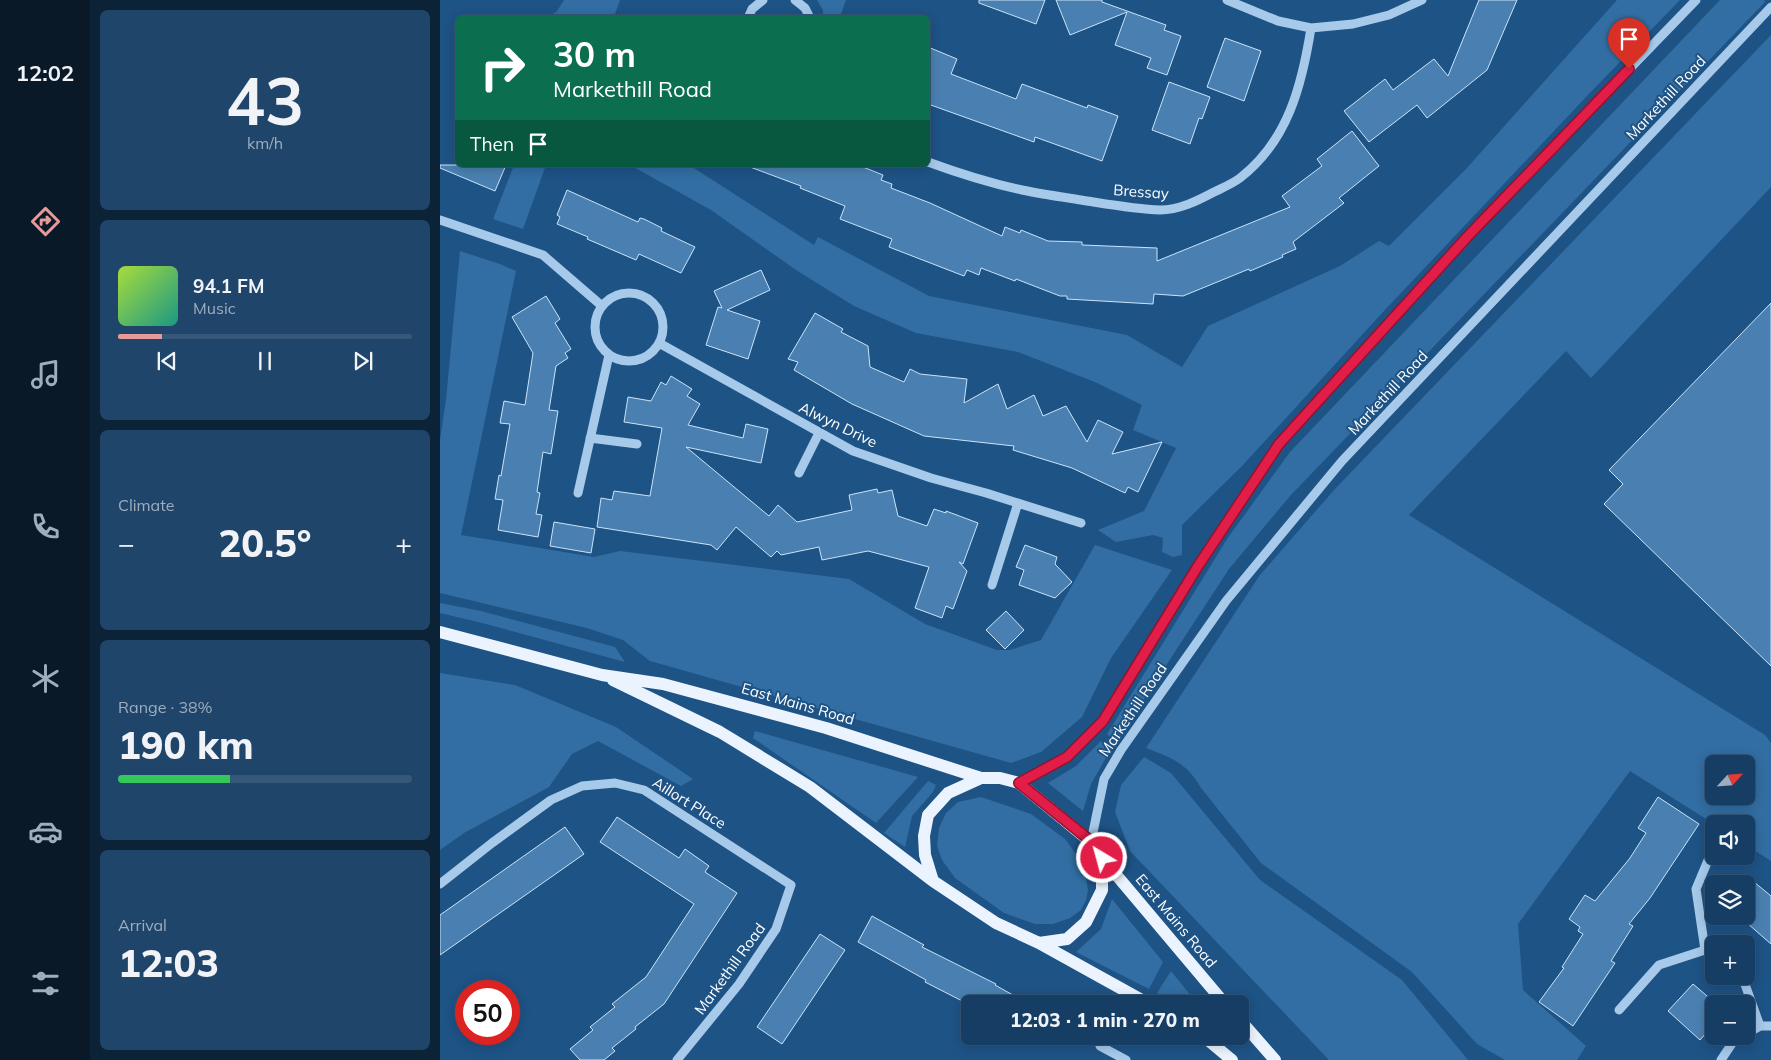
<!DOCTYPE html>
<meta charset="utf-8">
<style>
:root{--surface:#163e64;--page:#1f456a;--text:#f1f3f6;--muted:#9eaebf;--line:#355778;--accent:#e69b98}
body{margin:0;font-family:Mulish,sans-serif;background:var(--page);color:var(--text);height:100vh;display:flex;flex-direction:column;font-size:19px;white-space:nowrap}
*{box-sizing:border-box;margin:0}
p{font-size:16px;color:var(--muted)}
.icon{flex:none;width:28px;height:28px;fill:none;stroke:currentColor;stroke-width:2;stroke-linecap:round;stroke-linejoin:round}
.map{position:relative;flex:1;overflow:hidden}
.side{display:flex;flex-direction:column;gap:10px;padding:10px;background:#0c2237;width:350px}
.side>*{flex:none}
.guide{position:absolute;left:15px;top:15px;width:475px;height:152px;border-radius:8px;box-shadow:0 2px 12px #0003,0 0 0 1px var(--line);background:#0b6e4f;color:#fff;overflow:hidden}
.needle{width:32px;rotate:64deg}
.fabs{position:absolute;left:1265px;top:755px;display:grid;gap:10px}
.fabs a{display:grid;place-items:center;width:50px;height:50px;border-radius:8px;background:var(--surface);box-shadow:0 2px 12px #0003,0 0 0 1px var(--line);font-size:25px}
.speed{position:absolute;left:15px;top:980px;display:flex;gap:10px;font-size:25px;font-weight:700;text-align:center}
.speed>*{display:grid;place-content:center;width:65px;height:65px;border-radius:50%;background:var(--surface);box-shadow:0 2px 12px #0003,0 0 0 1px var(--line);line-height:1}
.speed .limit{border:8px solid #d22;background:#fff;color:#111}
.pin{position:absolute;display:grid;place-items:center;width:42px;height:42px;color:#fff;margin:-51px -21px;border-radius:50% 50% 50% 0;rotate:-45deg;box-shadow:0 0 5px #0007}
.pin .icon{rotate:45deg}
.me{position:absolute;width:55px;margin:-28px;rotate:323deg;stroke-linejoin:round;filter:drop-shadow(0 0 4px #0008)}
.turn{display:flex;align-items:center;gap:18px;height:105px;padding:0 15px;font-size:22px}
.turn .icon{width:65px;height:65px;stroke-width:2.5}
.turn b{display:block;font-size:35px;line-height:42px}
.then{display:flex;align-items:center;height:48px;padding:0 15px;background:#0003;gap:10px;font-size:19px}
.big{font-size:38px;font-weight:800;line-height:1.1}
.side .widget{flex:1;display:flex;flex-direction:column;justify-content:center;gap:8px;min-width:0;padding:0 18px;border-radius:8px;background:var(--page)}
.side .dial{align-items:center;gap:0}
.dial b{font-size:65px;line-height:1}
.song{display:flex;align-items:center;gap:15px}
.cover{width:60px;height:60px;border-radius:8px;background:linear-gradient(135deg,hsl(80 70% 55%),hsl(170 70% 35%))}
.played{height:5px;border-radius:2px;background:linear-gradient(90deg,var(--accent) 15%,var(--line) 15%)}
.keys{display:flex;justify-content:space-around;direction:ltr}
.heat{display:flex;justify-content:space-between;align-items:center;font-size:28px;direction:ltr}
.charge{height:8px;border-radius:4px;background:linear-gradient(90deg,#34c759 38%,var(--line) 0)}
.trip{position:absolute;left:521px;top:995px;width:288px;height:50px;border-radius:8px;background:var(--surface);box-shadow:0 2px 12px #0003,0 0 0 1px var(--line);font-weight:800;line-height:50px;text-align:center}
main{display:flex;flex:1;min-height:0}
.tab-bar{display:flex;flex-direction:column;width:90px;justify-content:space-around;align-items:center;background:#091928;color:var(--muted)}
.tab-bar .icon{width:35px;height:35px}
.tab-bar .current{color:var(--accent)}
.tab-bar b{font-size:22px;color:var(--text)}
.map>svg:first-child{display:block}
</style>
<main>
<nav class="tab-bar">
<b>12:02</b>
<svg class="icon current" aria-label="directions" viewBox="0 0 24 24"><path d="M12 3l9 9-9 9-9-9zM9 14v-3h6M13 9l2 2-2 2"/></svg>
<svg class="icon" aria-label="music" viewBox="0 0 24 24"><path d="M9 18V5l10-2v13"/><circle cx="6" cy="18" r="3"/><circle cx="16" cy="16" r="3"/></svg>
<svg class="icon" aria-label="phone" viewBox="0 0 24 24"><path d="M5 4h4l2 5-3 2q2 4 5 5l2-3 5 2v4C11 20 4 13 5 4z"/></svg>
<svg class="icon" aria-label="climate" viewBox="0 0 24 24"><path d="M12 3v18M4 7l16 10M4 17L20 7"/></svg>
<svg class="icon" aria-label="car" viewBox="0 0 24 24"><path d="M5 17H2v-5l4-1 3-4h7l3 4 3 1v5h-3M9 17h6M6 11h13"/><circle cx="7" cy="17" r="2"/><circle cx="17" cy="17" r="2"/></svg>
<svg class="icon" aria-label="filters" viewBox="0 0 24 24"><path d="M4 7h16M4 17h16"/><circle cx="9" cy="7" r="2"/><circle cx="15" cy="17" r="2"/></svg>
</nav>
<section class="side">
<div class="widget dial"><b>43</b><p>km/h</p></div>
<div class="widget">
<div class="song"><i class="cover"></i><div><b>94.1 FM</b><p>Music</p></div></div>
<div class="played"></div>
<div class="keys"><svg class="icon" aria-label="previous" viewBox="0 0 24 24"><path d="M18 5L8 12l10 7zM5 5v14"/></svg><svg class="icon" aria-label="pause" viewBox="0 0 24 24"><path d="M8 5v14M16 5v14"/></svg><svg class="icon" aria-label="next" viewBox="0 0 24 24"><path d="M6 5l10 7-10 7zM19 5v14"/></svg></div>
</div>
<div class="widget"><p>Climate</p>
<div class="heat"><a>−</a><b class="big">20.5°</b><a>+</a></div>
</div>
<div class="widget"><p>Range · 38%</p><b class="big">190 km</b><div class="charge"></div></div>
<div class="widget"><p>Arrival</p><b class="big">12:03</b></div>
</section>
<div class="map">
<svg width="1331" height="1060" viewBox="0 0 1331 1060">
<rect width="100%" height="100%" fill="#1e5386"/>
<path fill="#326ea3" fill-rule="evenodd" d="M124,0h56l-6,17h-65l8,-6z
M377,0h29l-6,17h-17v-7z
M1177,0h63l-93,96 -204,216 -141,154 -60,59v30l-9,2 -11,-5 1,-14 -10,-3 -37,7 -18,-12 46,-19 32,-63 -43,-18 9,-25 -47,-23 -77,-30 -102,-19 -62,-27 -58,-36 -85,-60 -81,-45h59l125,80 4,-8 111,59 198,39 55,32 26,-41 132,-60 39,-25 10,5 77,-77z
M1280,0h44l1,2 -475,494 -61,73 -113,173 -9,-8 120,-195 63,-87z
M1331,35v152l-180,191 -25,-27 -157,164 356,220 6,8v118l-25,-16v-21h-32l-84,-53 -112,153 5,66 63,56 -9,14h-72l-28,-16 -65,-72 -151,-109 -60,-75c-14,-25 -29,-30 -55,-40l114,-173 74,-85zM1274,764h32v32h-32z
M74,165h32l-23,64 -30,-10z
M20,251l40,13 16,7 -55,264 133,22 26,-6 229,28 76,45 72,26h13l31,-10 54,-95 77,25 -61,88 -29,59 -41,35 -30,11 -361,-102 -27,-21 -36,-12 -147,-35v-153l6,-40z
M0,603l41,8 134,36 10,15 -139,-38 -46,-11z
M0,673l75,12 101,42 77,52 -12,7 -83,-45 -26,13 -23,33 -85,46 -24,17z
M315,731l163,46 -42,46 -123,-85z
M661,741l9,10 -19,33 -8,27 -35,-28 28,-17z
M704,757l27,16 89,107 142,100 66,80h-139l-199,-209 -15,-39 6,-27z
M488,781l8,4 -3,7 -21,24 -7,31 -21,-14z
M541,797l50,17 34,25 16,22 4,11 3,18 -2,10 -5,10 -11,8 -17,6h-18l-31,-11 -49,-35 -13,-18 -5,-14 2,-18 7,-15 12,-11z
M672,899l51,63 -14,27 -73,-37 25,-23z
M731,971l25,31 -1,2h-18l-20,-11z"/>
<path fill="#4a80b1" stroke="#cbe3f8" d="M539,0h66l-9,24 -57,-21z
M616,0h46v2l64,23 -2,5 17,6 -14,39 -20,-7 4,-10 -36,-13 12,-33 -57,23z
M1039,0h38l-30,70 -60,48 -10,-13 -48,37 -25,-31 41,-32 8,11 41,-31 14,17z
M785,38l36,13 -17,50 -37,-14z
M488,47l29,12 -6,15 65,25 6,-15 65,24 1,-3 30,11 -16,45 -67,-24 -1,5 -106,-38z
M729,82l41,15 -8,22 -3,-1 -9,26 -38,-14z
M912,131l27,35 -40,32 5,5 -51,39 3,7 -14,6 1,2 -33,14 -1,-2 -66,27 -29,-2 -1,10 -86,-5v-3h-7l-44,-17 -1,2 -34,-13 -2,7 -12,-5 -3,6 -75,-29 3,-8 -52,-20 5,-13 -45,-18 1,-2 -51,-19v-2h108l25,10 -2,5 11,4 -1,4 39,15 72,33 3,-9 15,6 1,-3 27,11 34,1v3l75,3v13l133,-54 -8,-11 40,-30 -5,-7z
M0,165h66l-11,26 -55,-23z
M127,190l71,32 2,-4 4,1 18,9 -1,3 34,16 -14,26 -42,-19 -3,6 -49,-21 1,-2 -31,-13 3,-7 -3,-2z
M321,270l9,20 -43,20 33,11 -12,38 -42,-14 12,-38 4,1 -8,-17z
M106,296l14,23 -5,4 16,26 -6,4 3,5 -12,8 -7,44 9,1 -7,43 -8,-2 -6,40 3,1 -4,21 6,1 -4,22 -40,-7 5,-30 -8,-1 4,-24 2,1 9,-52 -10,-1 4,-22 21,4 8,-52 -21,-36z
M1331,303v363l-167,-162 19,-20 -14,-14z
M375,313l28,16 -2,3 27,14 2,21 34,15 6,-13 10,5 47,5 -3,24 34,-19 9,25 27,-14 9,21 23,-10 21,36 11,-22 25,12 -11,22 50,-12 -24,50 -10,-5 -3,6 -53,-25 -59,-18 1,-4 -90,-10 -72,-32 -58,-34 4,-8 -10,-3z
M231,376l21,13 -5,7 13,8 -12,21 55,13 3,-14 22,5 -7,34 -75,-16 83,69 9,-11 19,17 55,-12 -3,-15 28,-6 1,4 14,-3 6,26 29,10 7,-17 12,4v-2l32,12 -15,41 -4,-2 8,9 -14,38 -7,-3 -4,12 -27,-10 14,-41 -61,-16 -46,9 -3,-13 -38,8 -4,-4 -6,6 -35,-30 -19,23 -6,-5 -114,-18 4,-29 11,2 2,-9 36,5 12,-68 -38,-6 4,-25 23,4 10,-19 5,3z
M114,522l41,7 -4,24 -41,-7z
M585,545l32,12 -2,7 17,18 -17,16 -36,-13 5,-15 -8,-3z
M566,611l18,19 -19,19 -19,-19z
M1218,797l41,27 -49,74 -21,26 4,2 -22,35 4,2 -42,63 -34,-24 25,-34 -2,-1 21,-33 -5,-3 2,-4 -11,-8 16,-24 10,6 35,-43 16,-25 -8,-5z
M177,817l62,41 6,-9 24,17 -4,6 32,21 -73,111 -29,23 1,2 -24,19 3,3 -11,9h-24l-10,-11 23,-19 -3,-3 25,-20 -3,-3 34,-27 48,-73 -94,-62z
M125,827l19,27 -144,101v-40z
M1308,877l23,19v48l-32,-28h7v-32h-4z
M432,916l52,29 -2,2 74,37 -1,1 34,19 -59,1 -45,-23 1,-2 -68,-38z
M380,934l25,16 -63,94 -25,-17z
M1253,984l21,18v22l-14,16 -32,-29z"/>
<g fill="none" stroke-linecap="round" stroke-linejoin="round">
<path stroke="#a7caea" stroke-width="9" d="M355,0l10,8 5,10
M787,0l51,21 33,7 42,-4 36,-9 33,-15
M308,18l4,-9 11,-9
M488,162c30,11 61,21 94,28 19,4 40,7 59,10 26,4 53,9 79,10 19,0 37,-9 54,-18 8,-4 18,-8 26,-14 48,-37 62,-93 71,-150
M0,220l103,35 59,51
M155 327a34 34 0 1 1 68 0a34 34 0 1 1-68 0Z
M219,343l194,108 78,27 55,15 95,30
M150,438l47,6
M359,473l20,-40
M138,493l31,-138
M552,585l26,-82
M579,783l48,-26 36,-36 95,-156 81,-121 189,-208 228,-236
M651,842l13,-63 17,-29 105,-149 116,-140 429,-454
M0,884l52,-41 59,-43 31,-14 33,-3 29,7 147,95 -15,44 -37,55 -62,76
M1265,950l9,5
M1302,976l18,50
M1179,1010l40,-45 46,-15 -9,-61 18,-43
M1306,1034l14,-8h11
M660,1046l26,14
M1281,1060l12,-18 9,-6"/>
<path stroke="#ebf4fe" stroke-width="12" d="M0,632l162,43 61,9 163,44 155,50
M173,680l107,52 90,55 123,94
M541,778h19l19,5 72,59 11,16v32l-16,32 -19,17 -28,4 -43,-20 -63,-42 -8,-26 -1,-19 4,-21 20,-22z
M662,858l123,146
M599,943l110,61
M800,1020l35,40
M763,1036l29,24"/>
</g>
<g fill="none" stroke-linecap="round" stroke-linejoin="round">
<g stroke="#92132f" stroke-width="12">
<path id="route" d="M662,858l-10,-16 -73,-59 48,-26 36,-36 95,-155 81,-122 189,-208 161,-167"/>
</g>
<use href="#route" stroke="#e11d48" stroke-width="9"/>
</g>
<g text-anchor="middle" stroke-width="4" stroke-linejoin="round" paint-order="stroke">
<g font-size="15" fill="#fff" stroke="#1e5386">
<text transform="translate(1226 98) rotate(-47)" y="5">Markethill Road</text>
<text transform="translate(701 192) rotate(4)" y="5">Bressay</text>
<text transform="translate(948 393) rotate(-47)" y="5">Markethill Road</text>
<text transform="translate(398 425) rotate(26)" y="5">Alwyn Drive</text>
<text transform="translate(358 704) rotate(16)" y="5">East Mains Road</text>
<text transform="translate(693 710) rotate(-56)" y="5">Markethill Road</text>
<text transform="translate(249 803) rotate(32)" y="5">Aillort Place</text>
<text transform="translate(736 921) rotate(50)" y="5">East Mains Road</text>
<text transform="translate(290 969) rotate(-54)" y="5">Markethill Road</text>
</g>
</g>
</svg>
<div class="fabs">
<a><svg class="needle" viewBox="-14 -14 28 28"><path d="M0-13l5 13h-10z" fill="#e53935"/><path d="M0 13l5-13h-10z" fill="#9eaebf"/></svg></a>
<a><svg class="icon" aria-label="sound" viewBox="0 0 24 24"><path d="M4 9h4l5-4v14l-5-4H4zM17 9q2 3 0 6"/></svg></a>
<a><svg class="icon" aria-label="layers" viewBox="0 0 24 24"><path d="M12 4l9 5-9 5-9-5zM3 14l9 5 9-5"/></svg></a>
<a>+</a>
<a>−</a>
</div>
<div class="speed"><div class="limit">50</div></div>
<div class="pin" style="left:1189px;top:69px;background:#d93025"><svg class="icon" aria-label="arrive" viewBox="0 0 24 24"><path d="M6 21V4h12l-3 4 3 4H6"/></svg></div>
<svg class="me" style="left:662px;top:858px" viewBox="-20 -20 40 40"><circle r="17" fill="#e11d48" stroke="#fff" stroke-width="3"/><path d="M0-11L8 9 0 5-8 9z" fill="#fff"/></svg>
<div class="trip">12:03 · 1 min · 270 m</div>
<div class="guide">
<div class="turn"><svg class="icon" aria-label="right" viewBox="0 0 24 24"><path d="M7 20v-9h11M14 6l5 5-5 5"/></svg><div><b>30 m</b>Markethill Road</div></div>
<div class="then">Then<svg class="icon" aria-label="arrive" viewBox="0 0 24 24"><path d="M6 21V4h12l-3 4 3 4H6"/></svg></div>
</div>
</div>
</main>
